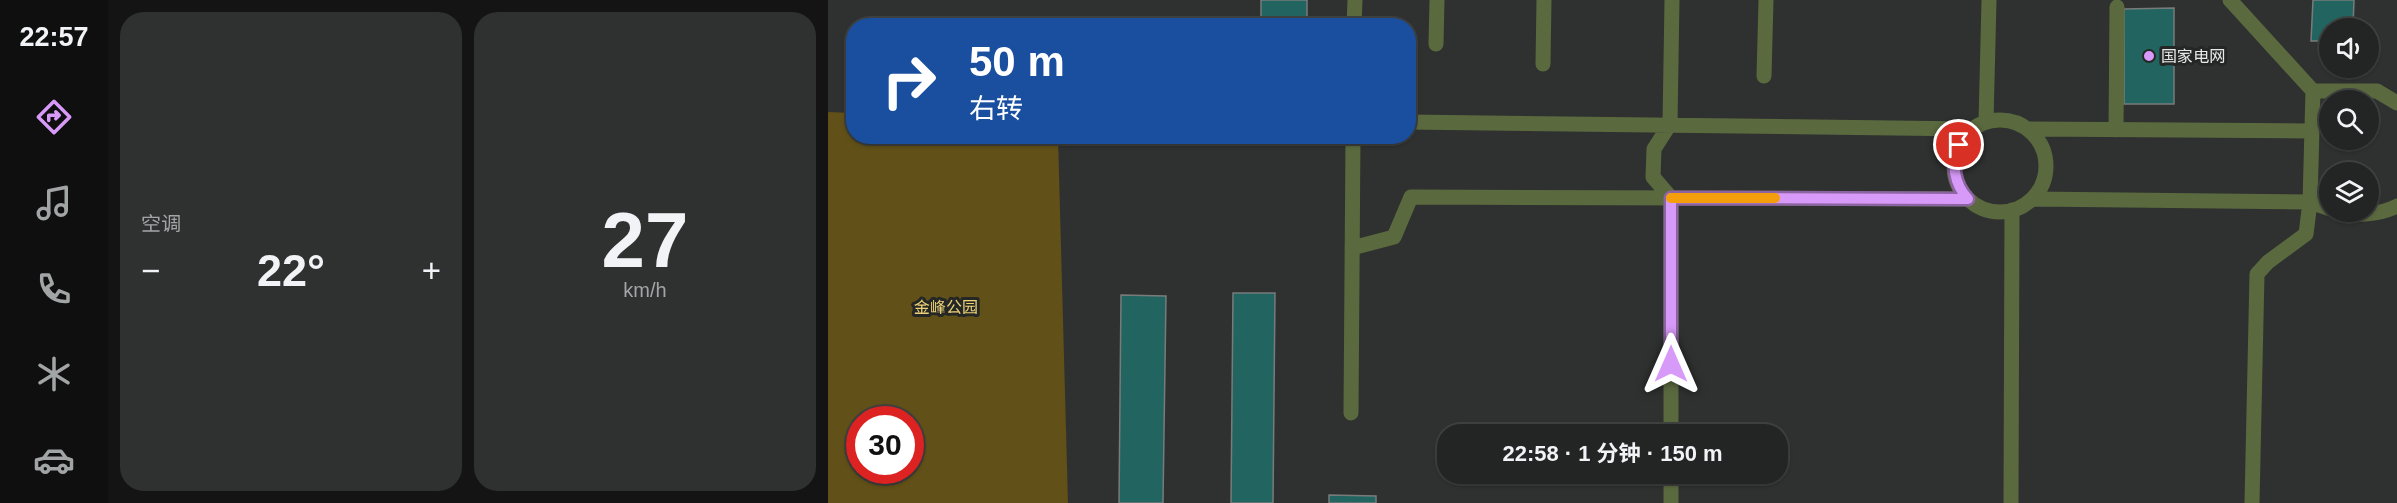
<!DOCTYPE html>
<html lang="zh">
<meta charset="utf-8">
<style>
:root{--surface:#222523;--page:#2e3130;--text:#f1f3f6;--muted:#a2a5a6;--line:#3f4241;--accent:#d89af8}
body{margin:0;font-family:Helvetica,"Noto Sans SC",sans-serif;background:var(--page);color:var(--text);height:100vh;display:flex;flex-direction:column;font-size:22px;white-space:nowrap}
*{box-sizing:border-box;margin:0}
p{font-size:20px;color:var(--muted)}
.icon{flex:none;width:33px;height:33px;fill:none;stroke:currentColor;stroke-width:2;stroke-linecap:round;stroke-linejoin:round}
.map{position:relative;flex:1;overflow:hidden}
.details{display:flex;flex-direction:column;gap:12px;padding:12px;background:#131413;width:720px}
.details>*{flex:none}
.guide{position:absolute;left:18px;top:18px;width:570px;height:126px;border-radius:24px;box-shadow:0 2px 4px #0004,0 0 0 2px var(--line);background:#1a4fa0;color:#fff;overflow:hidden}
.controls{position:absolute;left:1491px;top:18px;display:grid;gap:12px}
.controls a{display:grid;place-items:center;width:60px;height:60px;border-radius:50%;background:var(--surface);box-shadow:0 2px 4px #0004,0 0 0 2px var(--line);font-size:30px}
.speed{position:absolute;left:18px;top:406px;display:flex;gap:12px;font-size:30px;font-weight:700;text-align:center}
.speed>*{display:grid;place-content:center;width:78px;height:78px;border-radius:50%;background:var(--surface);box-shadow:0 2px 4px #0004,0 0 0 2px var(--line);line-height:1}
.speed .limit{border:9px solid #d22;background:#fff;color:#111}
.pin{position:absolute;display:grid;place-items:center;width:51px;height:51px;color:#fff;margin:-26px;border:3px solid #fff;border-radius:50%;box-shadow:0 2px 6px #0007}
.me{position:absolute;width:66px;margin:-33px;rotate:0deg;stroke-linejoin:round;filter:drop-shadow(0 0 4px #0008)}
.turn{display:flex;align-items:center;gap:21px;height:126px;padding:0 24px;font-size:27px}
.turn .icon{width:78px;height:78px;stroke-width:2.5}
.turn b{display:block;font-size:42px;line-height:51px}
.big{font-size:45px;font-weight:700;line-height:1.1}
.details .card{flex:1;display:flex;flex-direction:column;justify-content:center;gap:9px;min-width:0;padding:0 21px;border-radius:24px;background:var(--page)}
.details .dial{align-items:center;gap:0}
.dial b{font-size:78px;line-height:1}
.heat{display:flex;justify-content:space-between;align-items:center;font-size:33px;direction:ltr}
.details .tiles{flex:1;display:grid;gap:12px;grid-template-columns:repeat(2,1fr)}
.trip{position:absolute;left:609px;top:424px;width:351px;height:60px;border-radius:24px;background:var(--surface);box-shadow:0 2px 4px #0004,0 0 0 2px var(--line);font-weight:700;line-height:60px;text-align:center}
main{display:flex;flex:1;min-height:0}
.menu{display:flex;flex-direction:column;width:108px;justify-content:space-around;align-items:center;background:#0e0f0e;color:var(--muted)}
.menu .icon{width:42px;height:42px}
.menu .on{color:var(--accent)}
.menu b{font-size:27px;color:var(--text)}
.map>svg:first-child{display:block}
</style>
<main>
<nav class="menu">
<b>22:57</b>
<svg class="icon on" aria-label="directions" viewBox="0 0 24 24"><path d="M12 3l9 9-9 9-9-9zM9 14v-3h6M13 9l2 2-2 2"/></svg>
<svg class="icon" aria-label="music" viewBox="0 0 24 24"><path d="M9 18V5l10-2v13"/><circle cx="6" cy="18" r="3"/><circle cx="16" cy="16" r="3"/></svg>
<svg class="icon" aria-label="phone" viewBox="0 0 24 24"><path d="M5 4h4l2 5-3 2q2 4 5 5l2-3 5 2v4C11 20 4 13 5 4z"/></svg>
<svg class="icon" aria-label="climate" viewBox="0 0 24 24"><path d="M12 3v18M4 7l16 10M4 17L20 7"/></svg>
<svg class="icon" aria-label="car" viewBox="0 0 24 24"><path d="M5 17H2v-5l4-1 3-4h7l3 4 3 1v5h-3M9 17h6M6 11h13"/><circle cx="7" cy="17" r="2"/><circle cx="17" cy="17" r="2"/></svg>
</nav>
<section class="details">
<div class="tiles">
<div class="card"><p>空调</p>
<div class="heat"><a>−</a><b class="big">22°</b><a>+</a></div>
</div>
<div class="card dial"><b>27</b><p>km/h</p></div>
</div>
</section>
<div class="map">
<svg width="1569" height="503" viewBox="0 0 1569 503">
<rect width="100%" height="100%" fill="#2e312f"/>
<path fill="#615017" fill-rule="evenodd" d="M0,112l25,1 1,23 204,1 10,366h-240zM32,420h50v51h-50z"/>
<path fill="#226560" stroke="#777c7b" stroke-width="1.5" d="M433,0h46v26h-46z
M1485,0h41l-1,28h-23v13h-19z
M1346,8v96h-50v-95z
M405,293h42l-2,210h-42z
M293,295l45,1 -3,207h-44z
M501,495l47,1v7h-47z"/>
<g fill="none" stroke-linecap="round" stroke-linejoin="round">
<path stroke="#5b693f" stroke-width="15" d="M1402,0l83,91
M526,26l1,-26
M608,44l1,-44
M715,64l1,-64
M936,76l2,-76
M1485,91h64l20,12
M1126 166a46 46 0 1 1 92 0a46 46 0 1 1-92 0Z
M580,122l564,7
M1158,122l3,-122
M1200,129l283,2
M1288,130l1,-123
M1204,199l278,3 20,7
M1509,212c16,5 45,2 60,-6
M524,248l42,-11 17,-40 557,2
M523,413l2,-277
M843,435v-237l-18,-21 1,-28 16,-25 2,-124
M843,474v29
M1183,503l1,-293
M1424,503l5,-229 11,-12 38,-28 4,-32 3,-111"/>
</g>
<g fill="none" stroke-linecap="round" stroke-linejoin="round">
<g stroke="#8c64a1" stroke-width="15">
<path id="route" d="M843,364v-166l297,1c-14,-15 -17,-35 -9,-54"/>
</g>
<use href="#route" stroke="#d89af8" stroke-width="10"/>
<path stroke="#f59e0b" stroke-width="10" d="M843,198h104"/>
</g>
<circle fill="#d89af8" stroke="#242725" stroke-width="2" cx="1321" cy="56" r="6"/>
<g text-anchor="middle" stroke-width="6" stroke-linejoin="round" paint-order="stroke">
<g font-size="16" fill="#e8eae9" stroke="#242725" text-anchor="start">
<text x="1333" y="62">国家电网</text>
</g>
<g font-size="16" fill="#edd177" stroke="#242725">
<text x="118" y="313">金峰公园</text>
</g>
</g>
</svg>
<div class="controls">
<a><svg class="icon" aria-label="sound" viewBox="0 0 24 24"><path d="M4 9h4l5-4v14l-5-4H4zM17 9q2 3 0 6"/></svg></a>
<a><svg class="icon" aria-label="search" viewBox="0 0 24 24"><circle cx="10" cy="10" r="6"/><path d="M15 15l6 6"/></svg></a>
<a><svg class="icon" aria-label="layers" viewBox="0 0 24 24"><path d="M12 4l9 5-9 5-9-5zM3 14l9 5 9-5"/></svg></a>
</div>
<div class="speed"><div class="limit">30</div></div>
<div class="pin" style="left:1131px;top:145px;background:#d93025"><svg class="icon" aria-label="arrive" viewBox="0 0 24 24"><path d="M6 21V4h12l-3 4 3 4H6"/></svg></div>
<svg class="me" style="left:843px;top:364px" viewBox="-20 -20 40 40"><path d="M0-17L14 15 0 8-14 15z" fill="#d89af8" stroke="#fff" stroke-width="4"/></svg>
<div class="trip">22:58 · 1 分钟 · 150 m</div>
<div class="guide">
<div class="turn"><svg class="icon" aria-label="right" viewBox="0 0 24 24"><path d="M7 20v-9h11M14 6l5 5-5 5"/></svg><div><b>50 m</b>右转</div></div>
</div>
</div>
</main>
